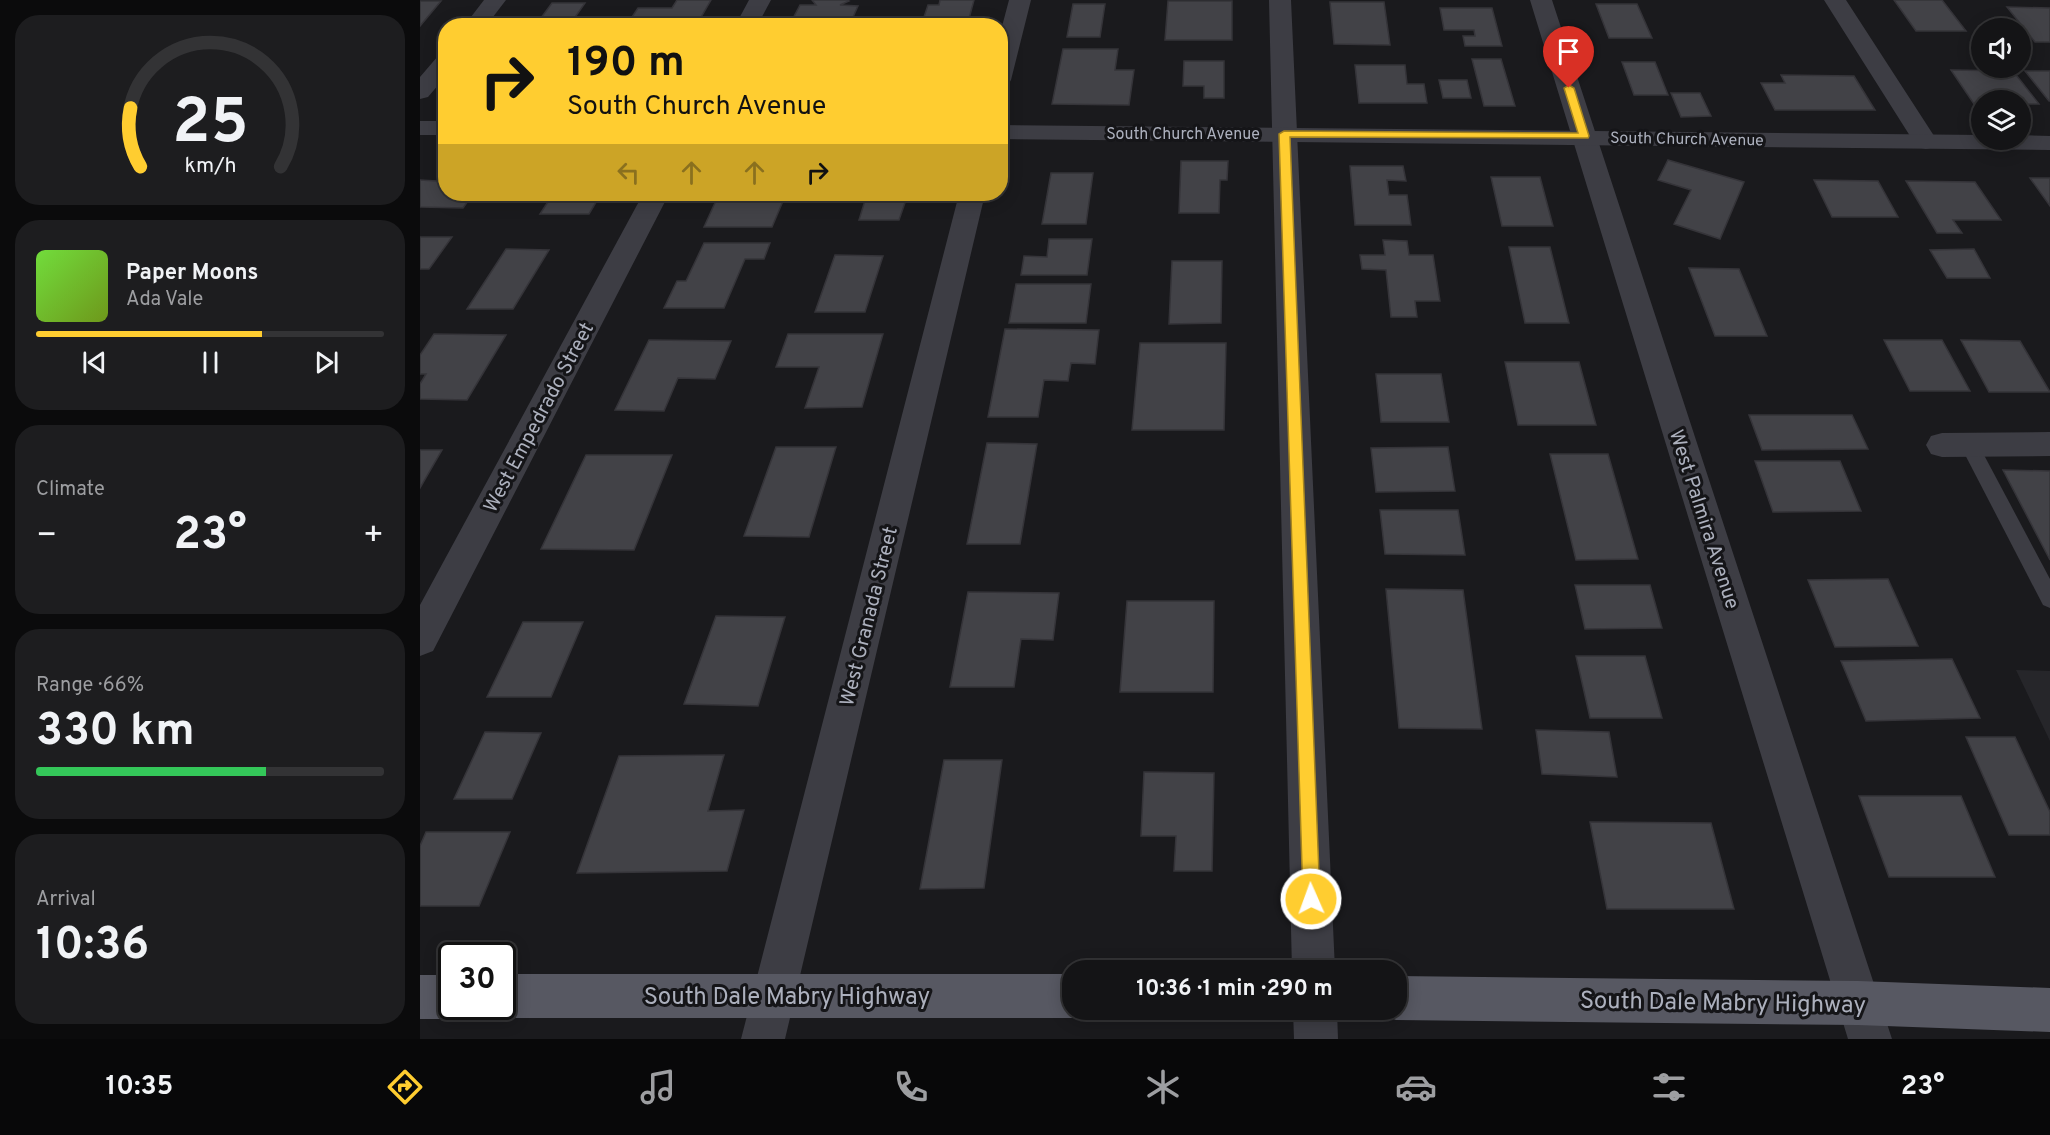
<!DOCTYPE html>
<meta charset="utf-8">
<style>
:root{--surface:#141416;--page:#1d1d1f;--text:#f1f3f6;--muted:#9d9ea1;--line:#333335;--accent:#ffcd30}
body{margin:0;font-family:Overpass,sans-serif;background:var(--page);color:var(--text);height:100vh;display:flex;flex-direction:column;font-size:22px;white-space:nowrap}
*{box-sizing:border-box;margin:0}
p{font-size:20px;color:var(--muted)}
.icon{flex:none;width:33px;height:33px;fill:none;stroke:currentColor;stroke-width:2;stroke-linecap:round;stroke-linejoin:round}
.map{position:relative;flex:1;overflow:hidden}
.drawer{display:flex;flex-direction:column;gap:15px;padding:15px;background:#0b0b0c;width:420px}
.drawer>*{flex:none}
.hud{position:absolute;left:18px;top:18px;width:570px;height:183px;border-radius:24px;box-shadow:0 3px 15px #0003,0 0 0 2px var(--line);background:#ffcd30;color:#111;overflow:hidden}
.buttons{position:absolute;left:1551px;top:18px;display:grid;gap:12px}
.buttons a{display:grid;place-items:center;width:60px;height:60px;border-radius:50%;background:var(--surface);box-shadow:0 3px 15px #0003,0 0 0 2px var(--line);font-size:30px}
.speed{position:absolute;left:18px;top:942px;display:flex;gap:12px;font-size:30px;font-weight:700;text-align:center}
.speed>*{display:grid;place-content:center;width:78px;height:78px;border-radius:50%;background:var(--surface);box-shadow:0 3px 15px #0003,0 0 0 2px var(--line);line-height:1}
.speed .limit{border:3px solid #111;border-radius:9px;background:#fff;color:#111}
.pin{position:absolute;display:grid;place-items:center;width:51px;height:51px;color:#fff;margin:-62px -26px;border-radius:50% 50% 50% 0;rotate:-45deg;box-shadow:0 0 6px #0007}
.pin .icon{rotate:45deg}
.me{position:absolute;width:66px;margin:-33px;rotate:358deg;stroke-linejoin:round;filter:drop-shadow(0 0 4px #0008)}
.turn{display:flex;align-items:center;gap:21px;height:126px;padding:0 30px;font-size:27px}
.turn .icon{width:78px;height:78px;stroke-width:2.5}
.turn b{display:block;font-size:42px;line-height:51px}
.lanes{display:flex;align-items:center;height:57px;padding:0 30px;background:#0003;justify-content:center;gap:30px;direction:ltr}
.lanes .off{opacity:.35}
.big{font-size:45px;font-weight:700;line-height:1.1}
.drawer .card{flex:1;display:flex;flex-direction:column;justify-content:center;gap:9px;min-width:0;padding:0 21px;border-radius:24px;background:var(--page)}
.drawer .dial{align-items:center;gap:0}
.dial svg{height:156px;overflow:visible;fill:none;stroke:var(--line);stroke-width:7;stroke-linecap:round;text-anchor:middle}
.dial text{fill:var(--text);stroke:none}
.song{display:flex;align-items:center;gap:18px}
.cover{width:72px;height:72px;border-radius:9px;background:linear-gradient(135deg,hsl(100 70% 55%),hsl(80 70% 35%))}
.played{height:6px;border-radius:3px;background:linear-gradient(90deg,var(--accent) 65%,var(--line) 65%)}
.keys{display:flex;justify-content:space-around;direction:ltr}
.heat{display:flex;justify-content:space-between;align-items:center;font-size:33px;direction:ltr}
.charge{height:9px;border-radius:4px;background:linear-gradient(90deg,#34c759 66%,var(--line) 0)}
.trip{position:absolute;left:642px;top:960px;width:345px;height:60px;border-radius:24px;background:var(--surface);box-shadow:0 3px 15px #0003,0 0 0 2px var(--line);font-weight:700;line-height:60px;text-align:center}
.menu{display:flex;height:96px;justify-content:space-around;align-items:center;background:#080809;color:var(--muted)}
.menu .icon{width:42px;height:42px}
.menu .on{color:var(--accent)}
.menu b{font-size:27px;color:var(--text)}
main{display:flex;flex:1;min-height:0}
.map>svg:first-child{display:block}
</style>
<main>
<section class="drawer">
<div class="card dial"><svg viewBox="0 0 100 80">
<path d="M14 69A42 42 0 1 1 86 69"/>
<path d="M14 69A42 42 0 0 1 9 39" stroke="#ffcd30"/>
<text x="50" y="56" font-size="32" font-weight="700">25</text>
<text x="50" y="72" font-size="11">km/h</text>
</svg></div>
<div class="card">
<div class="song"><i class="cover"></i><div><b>Paper Moons</b><p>Ada Vale</p></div></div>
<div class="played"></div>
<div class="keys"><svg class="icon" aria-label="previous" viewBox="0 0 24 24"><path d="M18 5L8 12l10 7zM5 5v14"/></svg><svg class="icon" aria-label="pause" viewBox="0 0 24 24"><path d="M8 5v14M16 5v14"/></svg><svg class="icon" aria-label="next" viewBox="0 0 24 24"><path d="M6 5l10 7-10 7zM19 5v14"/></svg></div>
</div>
<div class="card"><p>Climate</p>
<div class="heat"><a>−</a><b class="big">23°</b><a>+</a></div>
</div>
<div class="card"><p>Range · 66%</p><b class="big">330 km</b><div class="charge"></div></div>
<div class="card"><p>Arrival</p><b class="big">10:36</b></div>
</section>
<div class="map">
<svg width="1630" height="1039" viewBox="0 0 1630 1039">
<rect width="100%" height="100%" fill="#1a1a1d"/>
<path fill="#26262a" d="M1596,670l34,1v70z"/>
<path fill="#424247" stroke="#353439" stroke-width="1.5" d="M257,0h34l-15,26h-70l12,-18h34z
M392,0h35l2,1 -9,4 18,1 -9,20h-60l11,-21h16z
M520,0h34l-7,26h-46l7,-21h11z
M1474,0h48l24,31h-50z
M0,1h21l-21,25z
M748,1h64v39h-67z
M910,2h54l6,43 -56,-1z
M132,3h33l-16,23h-34z
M653,4h32l-5,33h-33z
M1176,4h41l15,34h-43z
M1587,7l43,1v34h-15z
M1020,8h52l10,38h-37l-2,-10h12l-1,-6h-30z
M643,49h55l-3,21h19l-5,35 -77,-1z
M1052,59h29l14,47h-31z
M764,61h40v37h-20v-12h-21z
M1202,62h33l13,33h-34z
M935,65h50l2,19h17l3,19h-68z
M1531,70l62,1 26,33h-19v-4h-38v4h-8z
M1605,71h25v30h-1z
M1361,75l73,1 21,34h-100l-14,-27h24z
M1019,80h28l4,18h-28z
M1251,93h29l11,23 -30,1z
M1248,160l76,22 -24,57 -46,-15 17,-34 -33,-10z
M761,161h47l-1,19h-7l-1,33h-40z
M930,166h53l3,15 -19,-1 2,15h18l4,30h-56z
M26,169v25h27l-10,14 -43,-1v-27l17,1z
M631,173h42l-7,51h-44z
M1071,177h49l13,49h-51z
M1610,178h20v28z
M1394,180l64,1 20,36h-66z
M1486,181l69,1 26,38h-48l9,13h-25z
M133,194h48l-12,20h-49z
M299,194h67l-14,33h-68z
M447,194h41l-9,26h-40z
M0,237h32l-23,32h-9z
M629,239h43l-5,36h-66l3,-19 23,1z
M963,240l24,1 2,14h24l7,46h-25l2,16h-26l-5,-47 -24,-1 -2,-14h25z
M284,243h66l-6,16h-19l-21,49h-60l13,-27h9z
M1089,247h41l19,76h-44z
M86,249l43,1 -36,59h-46z
M1554,249l16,29h-43l-17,-28z
M415,255l48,1 -18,56h-50z
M752,261h50l-1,62 -52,1z
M1269,268l50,1 28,67h-52z
M596,284h75l-5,39h-77z
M585,329l94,1 -4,34 -24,-1 -3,18 -24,-1 -6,37h-50z
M14,334l72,1 -39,65 -47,-1v-15l6,-10h-6v-19z
M368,334h95l-21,73 -57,1 14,-41h-43z
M229,340l82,1 -16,38 -37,-1 -14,33 -49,-1z
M1464,340h58l28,51h-60z
M1541,340l59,1 30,51h-61z
M720,343h86l-2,87h-92z
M1085,362h74l17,63h-78z
M956,374h65l8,48h-68z
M1329,415h103l16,34 -106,1z
M567,443l50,1 -17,100h-53z
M356,447h60l-27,90 -65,-1z
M1028,447l7,44 -79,1 -5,-44z
M0,450h22l-22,38z
M1130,454h58l30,105 -62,1z
M166,455h86l-38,95 -93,-1z
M1335,461h85l21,50 -88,1z
M1583,470l47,1v89z
M960,510h78l7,45 -80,-1z
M1468,579l30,67 -83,1 -27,-67z
M1155,585h75l12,43 -77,1z
M966,589l77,1 19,139 -83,-1z
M548,592l91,1 -6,47 -32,-1 -7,48h-64z
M707,601h87l-1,91h-93z
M296,616l69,1 -27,89 -74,-2z
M103,622h60l-32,75h-64z
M1156,656h69l17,62h-72z
M1532,659l28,59 -114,3 -25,-60z
M1116,730l73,2 8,45 -75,-3z
M65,732l56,1 -29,66h-58z
M1546,737h49l35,75v23h-41z
M304,755l-16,56 36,-1 -17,61 -150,2 42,-117z
M524,760h58l-18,128 -64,1z
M724,772l70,1 -2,98h-38l2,-35h-35z
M1439,796h102l34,81h-106z
M1170,822l121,1 23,86h-127z
M6,832h84l-31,74h-59v-60z"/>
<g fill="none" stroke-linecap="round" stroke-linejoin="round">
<path fill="#3d3d44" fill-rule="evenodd" d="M1549,438l7,2 74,139v29l-7,-3 -83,-160 2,-5z"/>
<path fill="#3d3d44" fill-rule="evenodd" d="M329,0h22l-14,26h-22z
M589,0h22l-20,80 -3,5 -8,2v-53z
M849,0h22l44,970h-43z
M1110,0h22l340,1039h-44z
M1404,0h22l92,142 -3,5 -9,2 -9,-2z
M223,194h26l-236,457 -13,5v-51z
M539,194h26l-200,845h-44z
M1630,432v24l-108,1 -11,-3 -5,-9 5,-9 11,-3z
M873,1010h44l1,29h-44z"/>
<path fill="#3d3d44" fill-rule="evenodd" d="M64,0h22l-20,26h-22z
M26,54v22l-18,21 -8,2v-22l18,-21z
M0,121h26v14h-26z
M580,125l982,10v5h38v-5l30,1v14l-1050,-11z"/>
<path fill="#575862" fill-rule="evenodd" d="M82,974h570v36h16l-16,8h-570l-16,-6 -2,-6h18z
M0,975h32v31h18l-2,7 -16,6h-32z
M976,976l462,5 192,7v44l-192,-7 -462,-5 -16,-6 -1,-4h17z"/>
</g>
<path fill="#ffcd30" stroke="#a6851f" stroke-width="1.5" d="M1149,85l5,3 15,48 -1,2 -298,-1 30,762 -3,6 -6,2 -6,-2 -2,-6 -24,-765 5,-3 294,2 -14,-45z"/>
<g text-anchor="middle" stroke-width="6" stroke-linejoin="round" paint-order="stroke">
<g font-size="16" fill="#acb0bd" stroke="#151518">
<text x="763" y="139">South Church Avenue</text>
<text transform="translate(1267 138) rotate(1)" y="6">South Church Avenue</text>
</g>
<g font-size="20" fill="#acb0bd" stroke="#151518">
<text transform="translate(118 417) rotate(-62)" y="7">West Empedrado Street</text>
<text transform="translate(1285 519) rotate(72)" y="7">West Palmira Avenue</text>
<text transform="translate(448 616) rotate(-76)" y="7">West Granada Street</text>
</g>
<g font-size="24" fill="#acb0bd" stroke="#151518">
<text x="367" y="1004">South Dale Mabry Highway</text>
<text transform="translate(1303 1002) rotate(1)" y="8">South Dale Mabry Highway</text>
</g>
</g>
</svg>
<div class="buttons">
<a><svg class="icon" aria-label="sound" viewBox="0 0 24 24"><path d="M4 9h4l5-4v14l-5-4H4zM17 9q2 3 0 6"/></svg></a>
<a><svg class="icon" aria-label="layers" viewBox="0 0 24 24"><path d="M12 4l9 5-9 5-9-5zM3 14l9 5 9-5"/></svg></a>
</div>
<div class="speed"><div class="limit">30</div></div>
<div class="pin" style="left:1149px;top:88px;background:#d93025"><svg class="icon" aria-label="arrive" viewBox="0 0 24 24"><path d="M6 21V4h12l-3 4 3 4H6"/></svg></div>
<svg class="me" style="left:891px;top:899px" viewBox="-20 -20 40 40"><circle r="17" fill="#ffcd30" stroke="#fff" stroke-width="3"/><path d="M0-11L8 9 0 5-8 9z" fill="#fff"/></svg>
<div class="trip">10:36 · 1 min · 290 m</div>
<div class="hud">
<div class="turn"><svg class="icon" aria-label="right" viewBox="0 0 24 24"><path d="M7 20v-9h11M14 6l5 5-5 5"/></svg><div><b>190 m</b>South Church Avenue</div></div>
<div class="lanes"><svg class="icon off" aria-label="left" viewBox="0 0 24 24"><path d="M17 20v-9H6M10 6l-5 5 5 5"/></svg><svg class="icon off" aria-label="ahead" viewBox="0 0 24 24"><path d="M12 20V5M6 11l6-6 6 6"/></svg><svg class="icon off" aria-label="ahead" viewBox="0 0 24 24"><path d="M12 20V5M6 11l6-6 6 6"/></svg><svg class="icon" aria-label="right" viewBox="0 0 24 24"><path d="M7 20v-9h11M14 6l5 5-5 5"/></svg></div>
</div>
</div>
</main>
<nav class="menu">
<b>10:35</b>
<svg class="icon on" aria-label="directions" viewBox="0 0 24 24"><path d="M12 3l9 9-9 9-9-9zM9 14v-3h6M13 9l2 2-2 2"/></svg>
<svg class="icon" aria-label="music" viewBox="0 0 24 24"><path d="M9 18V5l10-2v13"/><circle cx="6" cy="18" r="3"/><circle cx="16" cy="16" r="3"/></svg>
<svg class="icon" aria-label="phone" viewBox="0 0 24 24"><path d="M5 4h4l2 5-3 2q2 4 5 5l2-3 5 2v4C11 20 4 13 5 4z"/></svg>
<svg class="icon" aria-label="climate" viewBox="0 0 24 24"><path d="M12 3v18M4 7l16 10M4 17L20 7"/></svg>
<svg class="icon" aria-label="car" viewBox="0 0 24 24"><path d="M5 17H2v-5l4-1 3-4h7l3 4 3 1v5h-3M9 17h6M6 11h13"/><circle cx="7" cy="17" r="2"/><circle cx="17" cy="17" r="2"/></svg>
<svg class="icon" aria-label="filters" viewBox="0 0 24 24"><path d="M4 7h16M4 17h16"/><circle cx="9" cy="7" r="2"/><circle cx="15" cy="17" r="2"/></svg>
<b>23°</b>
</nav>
